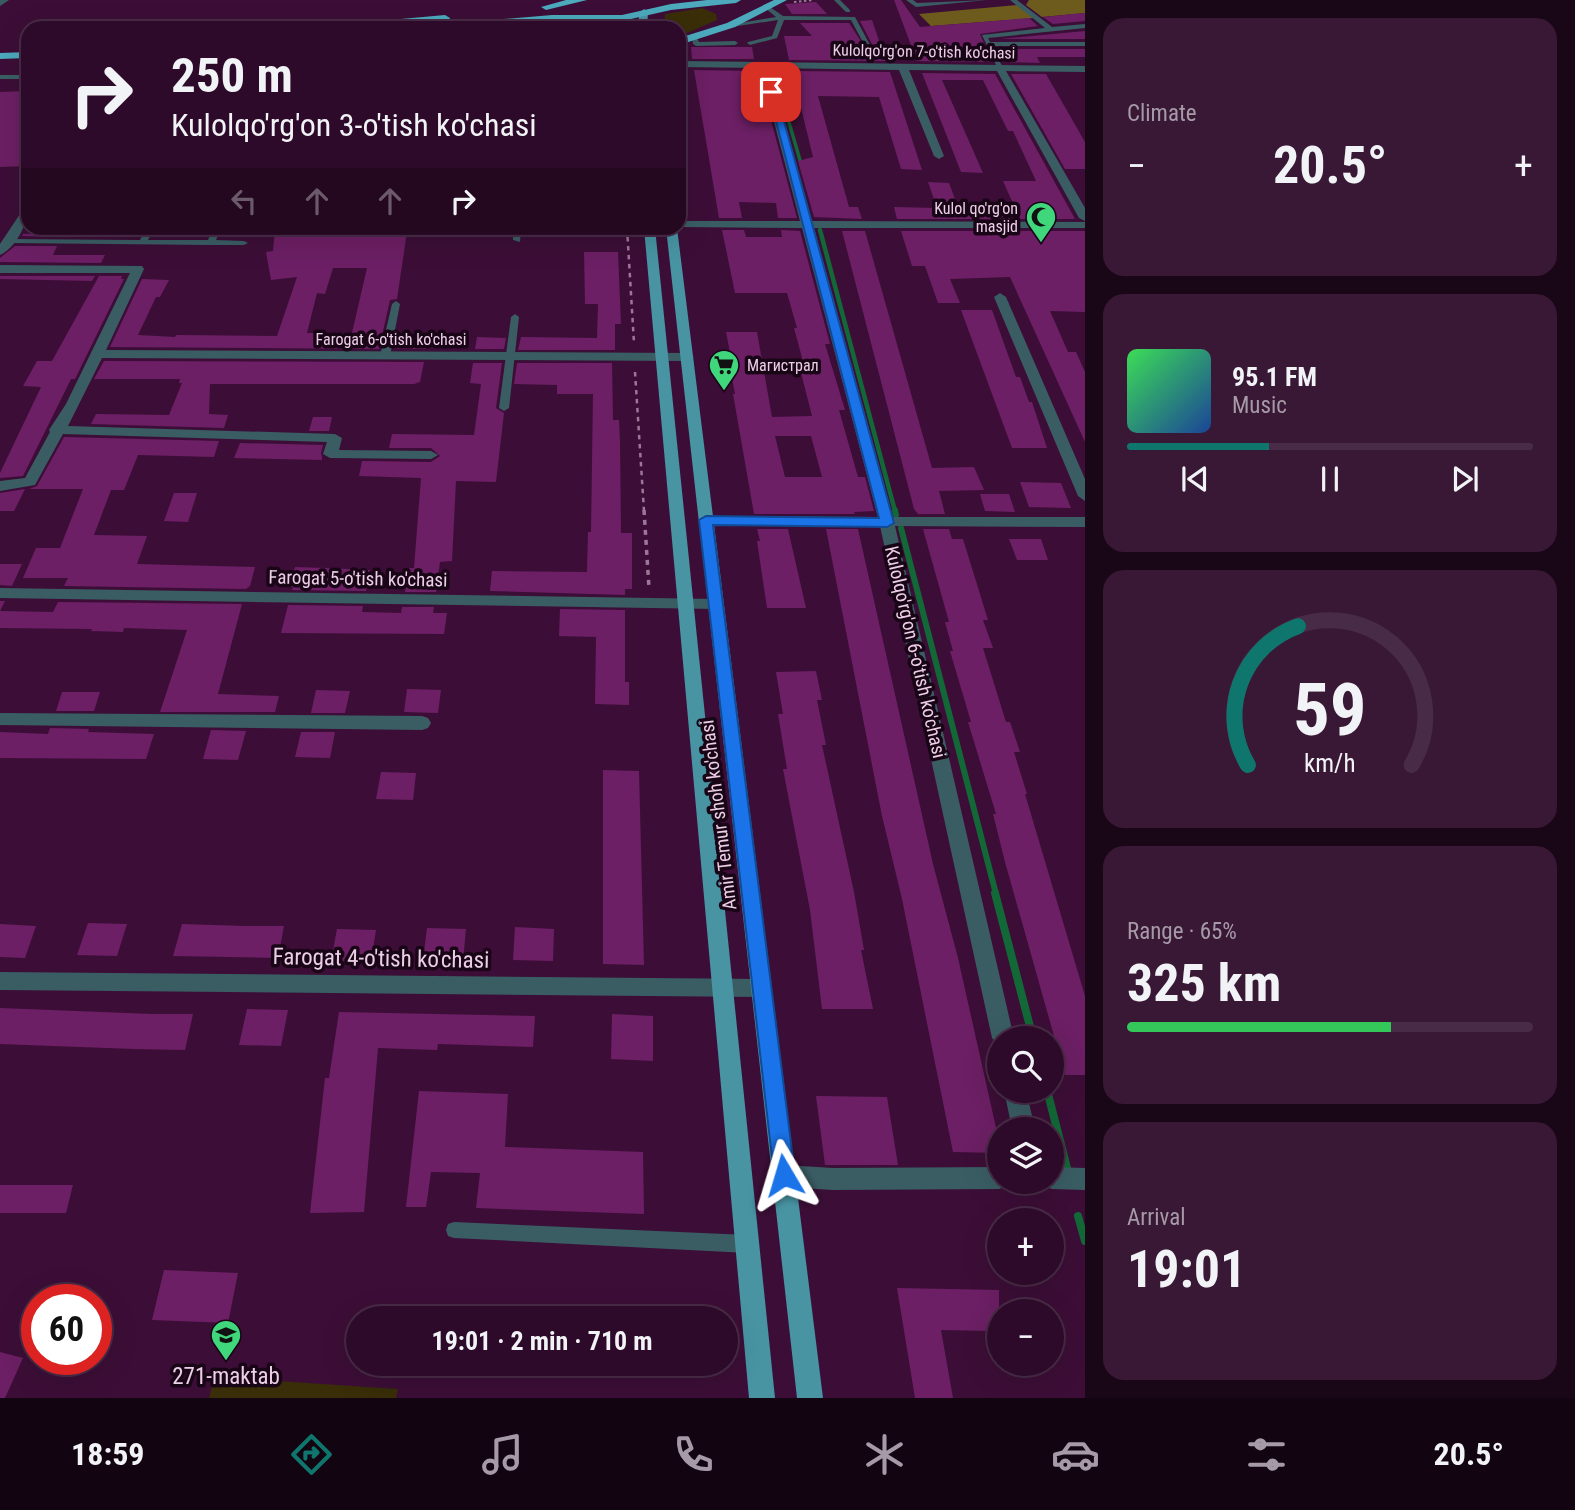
<!DOCTYPE html>
<meta charset="utf-8">
<style>
:root{--surface:#2d0a29;--page:#391835;--text:#f1f3f6;--muted:#a79aa8;--line:#482b46;--accent:#0f766e}
body{margin:0;font-family:"Roboto Condensed",sans-serif;background:var(--page);color:var(--text);height:100vh;display:flex;flex-direction:column;font-size:26px;white-space:nowrap}
*{box-sizing:border-box;margin:0}
p{font-size:23px;color:var(--muted)}
.icon{flex:none;width:38px;height:38px;fill:none;stroke:currentColor;stroke-width:2;stroke-linecap:round;stroke-linejoin:round}
.map{position:relative;flex:1;overflow:hidden}
.panel{display:flex;flex-direction:column;gap:18px;padding:18px;background:#190617;width:490px}
.panel>*{flex:none}
.banner{position:absolute;left:21px;top:21px;width:665px;height:214px;border-radius:21px;box-shadow:0 7px 28px #0002,0 0 0 2px var(--line);background:#2d0a29;color:var(--text);overflow:hidden}
.tools{position:absolute;left:987px;top:1026px;display:grid;gap:14px}
.tools a{display:grid;place-items:center;width:77px;height:77px;border-radius:50%;background:var(--surface);box-shadow:0 7px 28px #0002,0 0 0 2px var(--line);font-size:35px}
.speed{position:absolute;left:21px;top:1284px;display:flex;gap:14px;font-size:35px;font-weight:700;text-align:center}
.speed>*{display:grid;place-content:center;width:91px;height:91px;border-radius:50%;background:var(--surface);box-shadow:0 7px 28px #0002,0 0 0 2px var(--line);line-height:1}
.speed .limit{border:10px solid #d22;background:#fff;color:#111}
.pin{position:absolute;display:grid;place-items:center;width:60px;height:60px;color:#fff;margin:-30px;border-radius:14px;box-shadow:0 4px 10px #0006}
.me{position:absolute;width:77px;margin:-38px;rotate:353deg;stroke-linejoin:round;filter:drop-shadow(0 0 5px #0008)}
.turn{display:flex;align-items:center;gap:24px;height:147px;padding:0 35px;font-size:32px}
.turn .icon{width:91px;height:91px;stroke-width:2.5}
.turn b{display:block;font-size:49px;line-height:60px}
.lanes{display:flex;align-items:center;height:66px;padding:0 35px;background:#0003;justify-content:center;gap:35px;direction:ltr}
.lanes .off{opacity:.35}
.big{font-size:52px;font-weight:700;line-height:1.1}
.panel .card{flex:1;display:flex;flex-direction:column;justify-content:center;gap:10px;min-width:0;padding:0 24px;border-radius:21px;background:var(--page)}
.panel .dial{align-items:center;gap:0}
.dial svg{height:182px;overflow:visible;fill:none;stroke:var(--line);stroke-width:7;stroke-linecap:round;text-anchor:middle}
.dial text{fill:var(--text);stroke:none}
.song{display:flex;align-items:center;gap:21px}
.cover{width:84px;height:84px;border-radius:10px;background:linear-gradient(135deg,hsl(130 70% 55%),hsl(220 70% 35%))}
.played{height:7px;border-radius:4px;background:linear-gradient(90deg,var(--accent) 35%,var(--line) 35%)}
.keys{display:flex;justify-content:space-around;direction:ltr}
.heat{display:flex;justify-content:space-between;align-items:center;font-size:38px;direction:ltr}
.charge{height:10px;border-radius:5px;background:linear-gradient(90deg,#34c759 65%,var(--line) 0)}
.trip{position:absolute;left:346px;top:1306px;width:392px;height:70px;border-radius:35px;background:var(--surface);box-shadow:0 7px 28px #0002,0 0 0 2px var(--line);font-weight:700;line-height:70px;text-align:center}
.tab-bar{display:flex;height:112px;justify-content:space-around;align-items:center;background:#120410;color:var(--muted)}
.tab-bar .icon{width:49px;height:49px}
.tab-bar .current{color:var(--accent)}
.tab-bar b{font-size:32px;color:var(--text)}
main{display:flex;flex:1;min-height:0}
.map>svg:first-child{display:block}
</style>
<main>
<div class="map">
<svg width="1085" height="1398" viewBox="0 0 1085 1398">
<rect width="100%" height="100%" fill="#3c0e37"/>
<path fill="#392e07" d="M702,8l14,6 1,6 -32,14 2,3 -8,2v-11h-15l1,-14z
M214,1377l184,12 -2,9h-187z"/>
<path fill="#6d5b1d" d="M1029,0h56v13l-43,4 -16,-12z
M1017,5l17,13 -103,8 -12,-12z"/>
<g fill="none" stroke-linecap="round" stroke-linejoin="round">
<path stroke="#136837" stroke-width="3.5" d="M774,71l28,96"/>
<path stroke="#136837" stroke-width="4.5" d="M820,230l75,281"/>
<path stroke="#136837" stroke-width="6" d="M895,510l1,5
M901,528l95,366"/>
<path stroke="#136837" stroke-width="8" d="M995,893l38,145
M1047,1090l21,82
M1078,1216l7,25"/>
</g>
<path fill="#6c1f64" fill-rule="evenodd" d="M894,0h7l19,27 109,-9 9,8 -58,8 12,28 -75,-1z
M816,2l11,12h-35l-7,-10z
M1085,13v8l-32,3 -10,-7z
M872,20l14,41 -97,-1 -5,-24h28l-12,-13h49l17,26 6,-5 -12,-23z
M1085,31v8h-85z
M691,47h61l2,12h-62z
M996,49h89v8h-48l3,6 -37,-1z
M694,70l62,1 4,26 4,1 4,22h3l26,98h-19l-2,-15 -37,-1 3,16h-23z
M792,71l98,1 32,98 -21,-1 -22,-72 -61,-1 31,111h9l4,12 -48,-2 -16,-56 15,-4z
M922,73l73,1 80,145h-178l-3,-12 43,1 -9,-26 21,1 9,24 57,1 -12,-27h33l-23,-50h-5l-25,-51h-41l41,93 -22,-1z
M1011,74h35l39,68v27h-20z
M28,91v75l-28,1v-75z
M39,228h28l-5,9 -40,-1 1,-2h12z
M275,228l132,4 -10,67 -7,1 -11,49 -269,-2 32,-68 27,1 -9,17h-4l-18,38 37,2 1,-2 101,1 20,-59 -26,3 -5,-28 7,-1zM333,268h34l-15,65h-45l10,-40 8,1z
M722,230h22l2,7h36l-1,-7 19,1 30,113h-5l20,66h-6l19,67h7l9,34 -20,1 1,2h-101l-21,-120h2l-5,-26h3l-7,-36h31l15,85 40,-1 -12,-47h5l-11,-41h3l-10,-35h-52zM775,436h36l11,41h-37z
M842,231h23l67,237 42,-1 10,23 -45,1 6,23h-27l-4,-5z
M901,231h184v81l-35,-1 18,41h8l9,20v70l-75,-165 -60,2 10,24h-22l-13,-37h-13z
M15,246h42l-4,9h52l-4,8 -101,-1v-4z
M584,252h34l3,72h-6v26h-97l3,-13 76,1 1,-34h-13z
M0,276h95l-3,5 -92,-2z
M99,276h23l-1,3h3l-49,100h-4l-48,97 -23,2v-5l41,-86 -18,-1 14,-25h15z
M961,310h31l24,67h4l9,25h3l15,46h-35z
M396,336l32,1 -2,12h-32z
M477,337l29,1 -2,11h-29z
M104,361l320,1 -4,20 -6,2h-204l-1,30 19,1 -4,13 -133,-4 5,-10 73,1 13,-32h-3l1,-4h-86z
M473,363h29l-6,45 8,5 -8,69 -40,-1 -4,80 -12,1 -4,30h-31l4,-24h5l7,-90 -62,-2 3,-15 69,1 9,-6 -9,-8h-42l3,-14 82,1 7,-51 -11,-1z
M517,363h95l1,57h6l1,21 1,92h11v56h-7v6l-135,-4 2,-20 95,1 1,-40h3l2,-138h-36v-9l-43,-1z
M313,417h19l-3,14h-20z
M64,437l155,4 -5,16 -76,-2 -14,35h-13l-17,45 53,1 -10,28 118,3 -5,19 -4,3 -182,-3 4,-8h-45l13,-30h24l23,-59h-54l8,-3z
M240,443l83,2 -2,8 1,4v3l-88,-2z
M1020,482l41,1 10,25 -42,-1z
M25,489l-11,22h-14v-18z
M174,493h23l-9,29 -24,-1z
M980,494h29l6,18 -30,-1z
M757,529h31l18,79h-39l-10,-67h3z
M826,529h32l75,335 25,94 41,183v12l-46,-1 -51,-253 -20,-83z
M923,529h26l3,10h11l25,81h-5l10,28h-10l23,74h4l10,30h-6l13,42h-2l60,202v79h-20l-60,-213 -12,-48h3l-28,-92h3l-21,-71h3l-8,-29h4z
M1009,539h32l7,21h-31z
M0,564h22l-10,22 -12,-1z
M295,567l31,1 44,2 -4,21 -74,-1 1,-3h-3z
M0,601h5l-5,10 53,1 5,-10 184,2 -24,90 61,2 -4,16h-115l27,-82 -63,-2 -1,4 -32,-1 1,-2 -92,-1z
M288,605l75,1 -1,6 39,1 1,-6h32l-1,6h14l-3,21 -163,-1z
M560,609l65,1v72h4v23l-34,-1 1,-67 -37,-1z
M816,671l6,29h-5l9,45h-4l32,147 10,58h-3l12,59h-51l-12,-99 -27,-141h4l-9,-55h5l-7,-42z
M407,689l34,1 -3,23 -34,-1z
M316,690l34,1 -5,22h-34z
M62,692h38l-6,19h-38z
M50,728l39,1 -1,3 66,2 -8,25 -146,-1v-26l48,2z
M211,730l35,1 -8,29 -35,-1z
M301,732h34l-5,26 -35,-1z
M603,770l36,1 5,194 -41,-1z
M381,772l35,1 -3,27 -37,-1z
M88,923l39,1 -10,32 -40,-1z
M0,924l36,2 -11,32 -25,-1z
M182,924l63,2h39l-6,32 -105,-2z
M515,927l39,2 -1,32 -40,-1z
M427,928l39,1 -3,32 -40,-1z
M337,929l39,1 -5,32 -40,-1z
M0,1008l152,6h41l-8,36 -51,-1 -134,-5z
M247,1009l41,1 -7,36 -42,-1z
M339,1012l196,4 -2,31 -95,-3 -1,6 -59,-2 -14,164 -54,1 15,-135h4z
M612,1014l41,2v45l-42,-2z
M419,1091l89,3 -3,53 138,5 1,62 -168,-6 4,-35 -49,-1 -5,35h-20z
M816,1096l71,1 11,68h-73z
M0,1185h73l-7,28h-66z
M164,1270l74,3 -10,50 -76,-3z
M897,1288l102,2v31l-10,2 1,8 -49,-1 12,68h-38z
M0,1352l23,6 -18,40h-5z"/>
<g fill="none" stroke-linecap="round" stroke-linejoin="round">
<path stroke="#9c7797" stroke-width="2" stroke-dasharray="2.5 2.5" stroke-linecap="butt" d="M794,2l19,-2
M679,164l6,47"/>
<path stroke="#9c7797" stroke-width="2.5" stroke-dasharray="4.5 4.5" stroke-linecap="butt" d="M627,228l7,115
M635,372l9,139"/>
<path stroke="#9c7797" stroke-width="3.5" stroke-dasharray="5 5" stroke-linecap="butt" d="M644,510l5,78"/>
<path fill="#3a5d64" fill-rule="evenodd" d="M834,0h6l10,10v2h-4z
M906,0h7l4,3 70,-3 -71,7z
M1010,0h7l35,27 33,-3v4l-97,10 2,4h95v4h-93l11,22 -5,1 -16,-34 63,-7z
M767,5l16,11 72,1 15,28 -5,1 -14,-26h-67l-7,18 -27,7 -3,-2 1,-1 24,-6 6,-16 -47,7 -3,-2 48,-8 -11,-9z
M692,36h4l3,6 36,-1 3,2 -3,2 -39,1 -3,-2z
M0,75h28v4h-28z
M146,228h8l-6,12h60l5,-12h8l-5,12 28,1 4,2 -4,2h-33l-202,-2 -4,-2 4,-2 131,1z
M513,228h8l-1,14 -7,-2z
M396,301l4,3 -10,52 -5,3 -5,-3 12,-52z
M515,314l4,3 -10,91 -5,3 -5,-3 12,-91z
M454,1222l294,13 6,3 3,6 -3,6 -6,3 -294,-15 -6,-2 -2,-6 2,-6z"/>
<path fill="#3a5d64" fill-rule="evenodd" d="M0,0h9l-9,6z
M679,61l406,5v6l-79,-1 79,137v13l-6,-3 -82,-147 -88,-1 35,86 -5,3 -5,-3 -35,-86 -129,-2 42,153 273,1v6h-271l79,289h192v10l-190,-1 119,512h-15v8l-7,-8 -112,-512h-174l-8,-5 8,-5 172,1 -76,-289 -123,-1v-6h121l-40,-153 -81,-1z
M28,207c0,16 -12,41 -28,48v-11l24,-36z
M0,265l142,1 2,3 -38,81 581,3 7,4 -7,4 -585,-3 -34,68 267,8 7,4 -3,12 92,1 7,4 -7,4 -101,-1 -7,-4 4,-12 -264,-8 -28,51 -35,6v-10l25,-3 25,-46 -1,-2 17,-26 64,-131h-130z
M1000,293l6,4 79,182v22l-7,-5 -84,-199z
M0,588l716,11 8,5 -8,5 -716,-11z
M0,713l422,3 6,2 3,5 -3,5 -6,2 -422,-5z
M0,972l761,7 7,3 4,6 -4,6 -7,3 -761,-7z
M1004,1090h22l9,39h-23z
M784,1165l49,3 166,-1v14h10l-2,5 -8,3 -166,1 -49,-3 -8,-3 -4,-8 4,-8z
M1052,1167l33,1v22l-33,-1 -8,-3 -2,-5h10z"/>
<path fill="#4894a3" fill-rule="evenodd" d="M644,9l4,3 -1,16h-10l3,-16z
M597,15h6l26,13h-12l-20,-9z
M644,228h11l120,1170h-26z
M666,228h11l146,1170h-26z"/>
<path fill="#4caabc" fill-rule="evenodd" d="M566,0h21l-41,10 -5,-3z
M707,0h34l-5,3 -65,7 -49,11h-70l-82,7h-44l5,-3 121,-10h70l49,-11z
M774,0h13l-52,27 -56,18v-7l48,-15z
M445,15l5,3 -1,2 -78,8h-41l5,-3z
M28,52v6l-28,1v-6z"/>
</g>
<path fill="#1a73e8" stroke="#114b97" stroke-width="2" d="M768,90l8,2 118,431 -7,4 -174,-2 82,650 -3,8 -8,3 -7,-3 -3,-8 -75,-655 7,-4 173,2z"/>
<defs>
<g id="mosque-pin" transform="scale(1.575)"><path d="M0 17L-7.5 6A9.5 9.5 0 1 1 7.5 6Z" fill="#40d77c" stroke="#180516"/><path d="M3.5-4.9A6 6 0 1 0 3.5 4.9A5 5 0 1 1 3.5-4.9Z" fill="#111"/></g>
<g id="supermarket-pin" transform="scale(1.575)"><path d="M0 17L-7.5 6A9.5 9.5 0 1 1 7.5 6Z" fill="#40d77c" stroke="#180516"/><path d="M-6-5.5h2.5l.6 2H6L4.5 2H-2.5L-4.4-4H-6ZM-1.5 3.2a1.3 1.3 0 1 0 .1 0ZM3 3.2a1.3 1.3 0 1 0 .1 0Z" fill="#111"/></g>
<g id="school-pin" transform="scale(1.575)"><path d="M0 17L-7.5 6A9.5 9.5 0 1 1 7.5 6Z" fill="#40d77c" stroke="#180516"/><path d="M0-5L7-2L0 1L-7-2ZM-4 1L0 2.5L4 1V4Q0 6-4 4Z" fill="#111"/></g>
</defs>
<g fill-rule="evenodd">
<use href="#mosque-pin" x="1041" y="217"/>
<use href="#supermarket-pin" x="724" y="365"/>
<use href="#school-pin" x="226" y="1335"/>
</g>
<g text-anchor="middle" stroke-width="7" stroke-linejoin="round" paint-order="stroke">
<g font-size="16" fill="#eccee6" stroke="#180516">
<text transform="translate(924 51) rotate(1)" y="6">Kulolqo'rg'on 7-o'tish ko'chasi</text>
<text x="391" y="345">Farogat 6-o'tish ko'chasi</text>
</g>
<g font-size="16" fill="#eccee6" stroke="#180516" text-anchor="end">
<text x="1018" y="214">Kulol qo'rg'on<tspan x="1018" dy="18">masjid</tspan></text>
<text x="747" y="371" text-anchor="start">Магистрал</text>
</g>
<g font-size="19" fill="#eccee6" stroke="#180516">
<text transform="translate(358 578) rotate(1)" y="7">Farogat 5-o'tish ko'chasi</text>
<text transform="translate(916 652) rotate(77)" y="7">Kulolqo'rg'on 6-o'tish ko'chasi</text>
<text transform="translate(718 815) rotate(-97)" y="7">Amir Temur shoh ko'chasi</text>
</g>
<g font-size="23" fill="#eccee6" stroke="#180516">
<text transform="translate(381 958) rotate(1)" y="8">Farogat 4-o'tish ko'chasi</text>
</g>
<g font-size="23" fill="#eccee6" stroke="#180516">
<text x="226" y="1384">271-maktab</text>
</g>
</g>
</svg>
<div class="tools">
<a><svg class="icon" aria-label="search" viewBox="0 0 24 24"><circle cx="10" cy="10" r="6"/><path d="M15 15l6 6"/></svg></a>
<a><svg class="icon" aria-label="layers" viewBox="0 0 24 24"><path d="M12 4l9 5-9 5-9-5zM3 14l9 5 9-5"/></svg></a>
<a>+</a>
<a>−</a>
</div>
<div class="speed"><div class="limit">60</div></div>
<div class="pin" style="left:771px;top:92px;background:#d93025"><svg class="icon" aria-label="arrive" viewBox="0 0 24 24"><path d="M6 21V4h12l-3 4 3 4H6"/></svg></div>
<svg class="me" style="left:784px;top:1175px" viewBox="-20 -20 40 40"><path d="M0-17L14 15 0 8-14 15z" fill="#1a73e8" stroke="#fff" stroke-width="4"/></svg>
<div class="trip">19:01 · 2 min · 710 m</div>
<div class="banner">
<div class="turn"><svg class="icon" aria-label="right" viewBox="0 0 24 24"><path d="M7 20v-9h11M14 6l5 5-5 5"/></svg><div><b>250 m</b>Kulolqo'rg'on 3-o'tish ko'chasi</div></div>
<div class="lanes"><svg class="icon off" aria-label="left" viewBox="0 0 24 24"><path d="M17 20v-9H6M10 6l-5 5 5 5"/></svg><svg class="icon off" aria-label="ahead" viewBox="0 0 24 24"><path d="M12 20V5M6 11l6-6 6 6"/></svg><svg class="icon off" aria-label="ahead" viewBox="0 0 24 24"><path d="M12 20V5M6 11l6-6 6 6"/></svg><svg class="icon" aria-label="right" viewBox="0 0 24 24"><path d="M7 20v-9h11M14 6l5 5-5 5"/></svg></div>
</div>
</div>
<section class="panel">
<div class="card"><p>Climate</p>
<div class="heat"><a>−</a><b class="big">20.5°</b><a>+</a></div>
</div>
<div class="card">
<div class="song"><i class="cover"></i><div><b>95.1 FM</b><p>Music</p></div></div>
<div class="played"></div>
<div class="keys"><svg class="icon" aria-label="previous" viewBox="0 0 24 24"><path d="M18 5L8 12l10 7zM5 5v14"/></svg><svg class="icon" aria-label="pause" viewBox="0 0 24 24"><path d="M8 5v14M16 5v14"/></svg><svg class="icon" aria-label="next" viewBox="0 0 24 24"><path d="M6 5l10 7-10 7zM19 5v14"/></svg></div>
</div>
<div class="card dial"><svg viewBox="0 0 100 80">
<path d="M14 69A42 42 0 1 1 86 69"/>
<path d="M14 69A42 42 0 0 1 36 8" stroke="#0f766e"/>
<text x="50" y="56" font-size="32" font-weight="700">59</text>
<text x="50" y="72" font-size="11">km/h</text>
</svg></div>
<div class="card"><p>Range · 65%</p><b class="big">325 km</b><div class="charge"></div></div>
<div class="card"><p>Arrival</p><b class="big">19:01</b></div>
</section>
</main>
<nav class="tab-bar">
<b>18:59</b>
<svg class="icon current" aria-label="directions" viewBox="0 0 24 24"><path d="M12 3l9 9-9 9-9-9zM9 14v-3h6M13 9l2 2-2 2"/></svg>
<svg class="icon" aria-label="music" viewBox="0 0 24 24"><path d="M9 18V5l10-2v13"/><circle cx="6" cy="18" r="3"/><circle cx="16" cy="16" r="3"/></svg>
<svg class="icon" aria-label="phone" viewBox="0 0 24 24"><path d="M5 4h4l2 5-3 2q2 4 5 5l2-3 5 2v4C11 20 4 13 5 4z"/></svg>
<svg class="icon" aria-label="climate" viewBox="0 0 24 24"><path d="M12 3v18M4 7l16 10M4 17L20 7"/></svg>
<svg class="icon" aria-label="car" viewBox="0 0 24 24"><path d="M5 17H2v-5l4-1 3-4h7l3 4 3 1v5h-3M9 17h6M6 11h13"/><circle cx="7" cy="17" r="2"/><circle cx="17" cy="17" r="2"/></svg>
<svg class="icon" aria-label="filters" viewBox="0 0 24 24"><path d="M4 7h16M4 17h16"/><circle cx="9" cy="7" r="2"/><circle cx="15" cy="17" r="2"/></svg>
<b>20.5°</b>
</nav>
